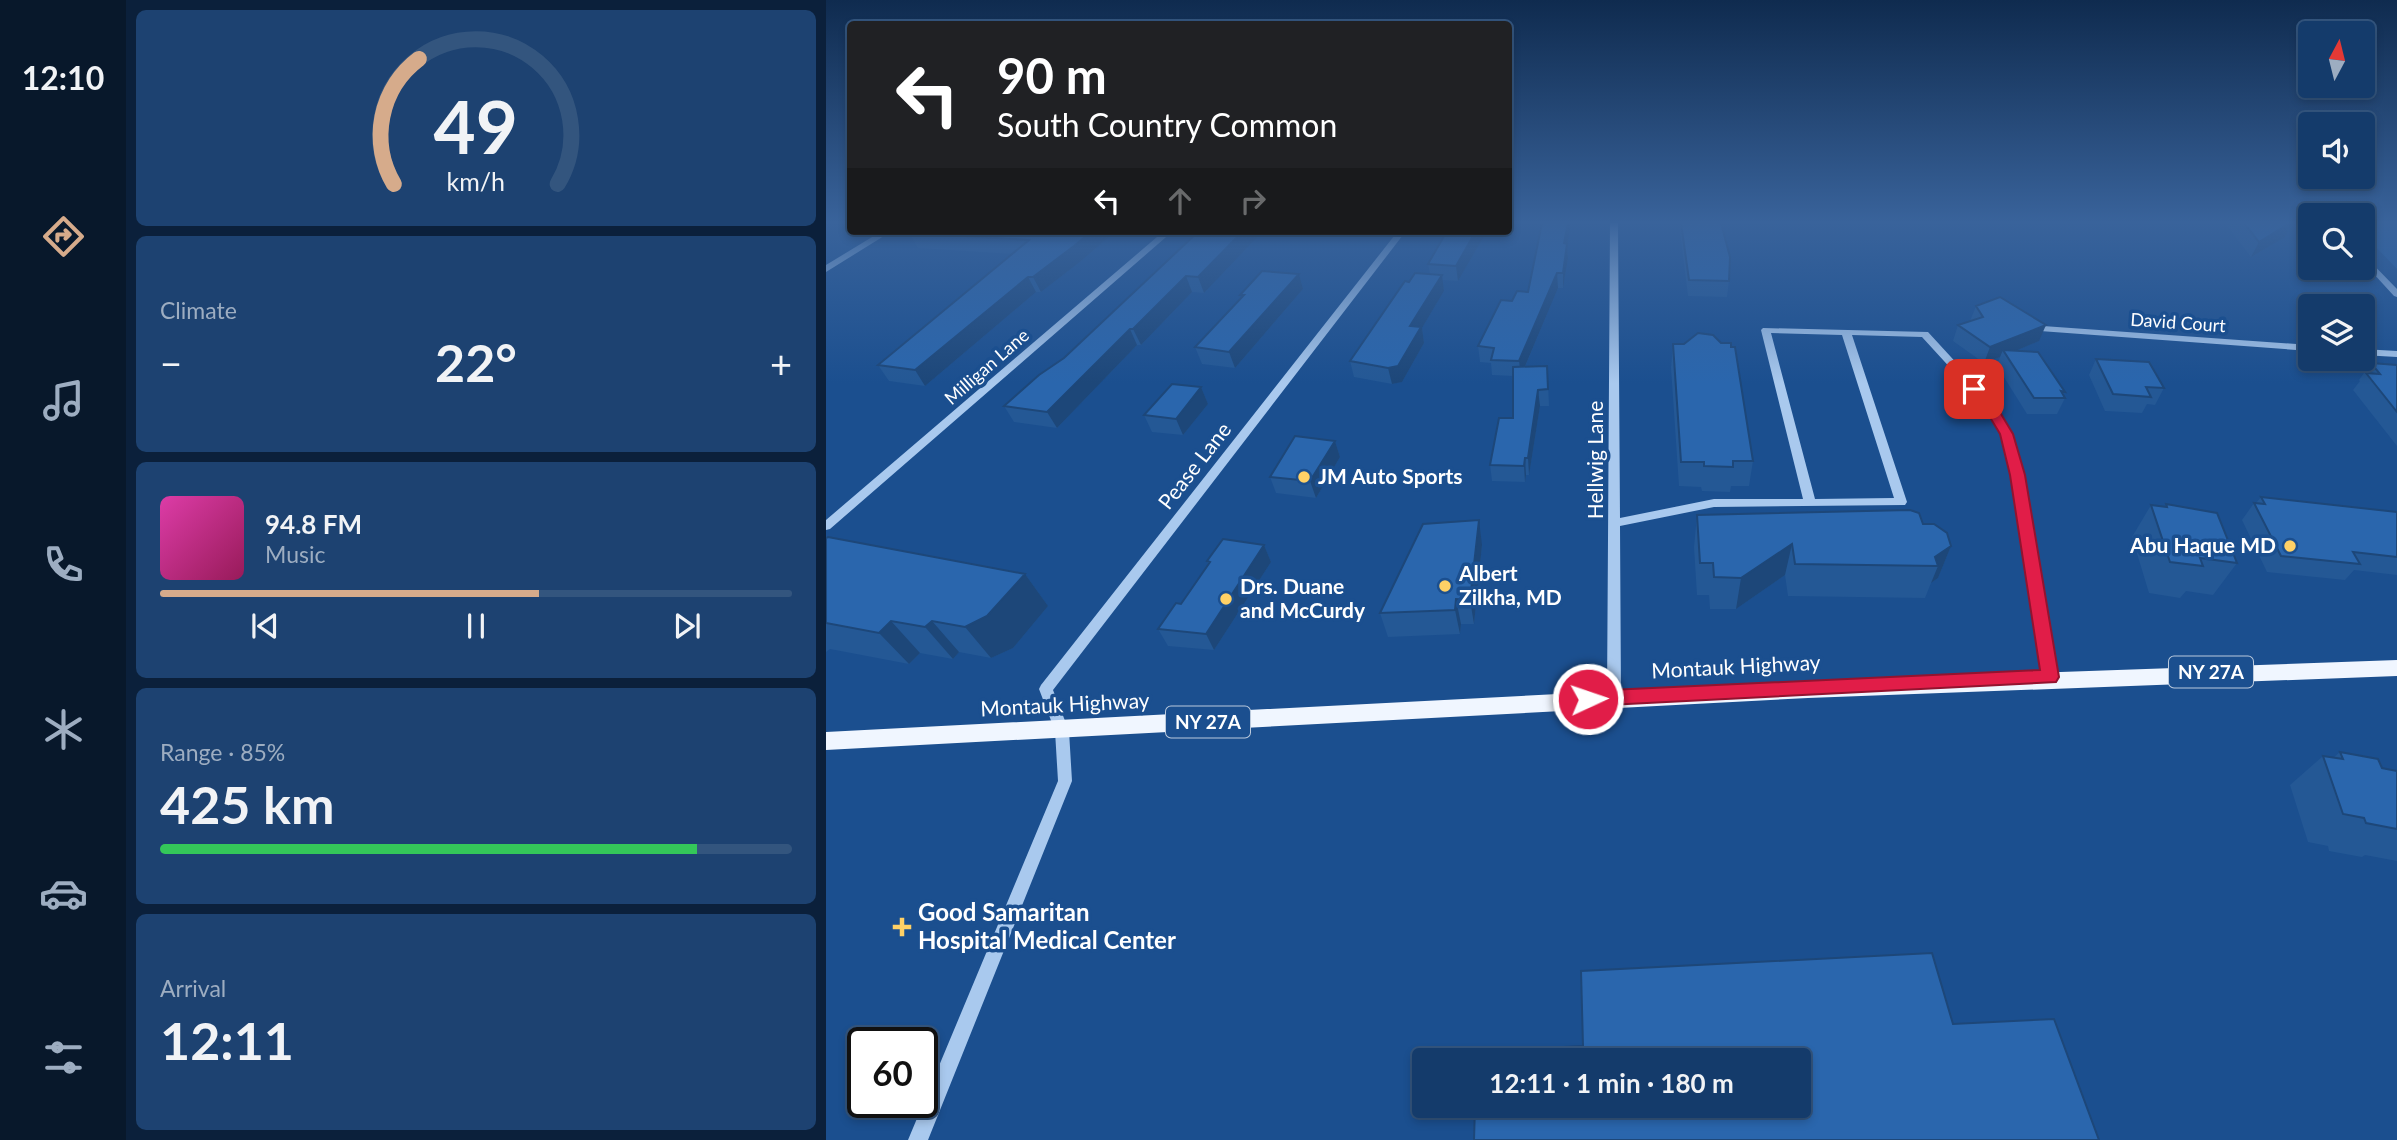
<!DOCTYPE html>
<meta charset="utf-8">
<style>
:root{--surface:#143b6b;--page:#1d4271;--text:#f1f3f6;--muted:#9dadc1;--line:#33557e;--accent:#d6ab8b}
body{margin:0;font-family:Lato,sans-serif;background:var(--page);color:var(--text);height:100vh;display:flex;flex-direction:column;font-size:26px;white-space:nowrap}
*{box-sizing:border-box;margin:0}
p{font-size:23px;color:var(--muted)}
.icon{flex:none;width:38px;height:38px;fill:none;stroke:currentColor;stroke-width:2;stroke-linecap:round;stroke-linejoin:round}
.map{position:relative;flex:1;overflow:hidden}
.side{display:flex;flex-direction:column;gap:10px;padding:10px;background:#0b203b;width:700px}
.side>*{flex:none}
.guide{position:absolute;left:21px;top:21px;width:665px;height:214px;border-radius:7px;box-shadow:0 4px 10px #0003,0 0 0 2px var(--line);background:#202124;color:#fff;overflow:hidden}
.needle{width:46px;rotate:7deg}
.tools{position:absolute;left:1472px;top:21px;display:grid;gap:14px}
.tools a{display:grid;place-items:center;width:77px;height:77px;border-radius:7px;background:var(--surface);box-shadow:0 4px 10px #0003,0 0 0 2px var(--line);font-size:35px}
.speed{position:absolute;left:21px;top:1027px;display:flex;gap:14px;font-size:35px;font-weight:700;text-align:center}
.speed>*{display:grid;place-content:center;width:91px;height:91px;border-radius:50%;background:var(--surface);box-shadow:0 4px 10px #0003,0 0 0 2px var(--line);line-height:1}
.speed .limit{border:4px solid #111;border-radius:10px;background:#fff;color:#111}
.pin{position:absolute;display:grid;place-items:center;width:60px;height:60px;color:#fff;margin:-30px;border-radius:14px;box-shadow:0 4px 10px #0006}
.me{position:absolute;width:77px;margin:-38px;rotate:87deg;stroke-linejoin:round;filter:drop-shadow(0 0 5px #0008)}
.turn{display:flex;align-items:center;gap:24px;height:147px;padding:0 35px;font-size:32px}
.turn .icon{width:91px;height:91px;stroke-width:2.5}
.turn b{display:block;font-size:49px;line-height:60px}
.lanes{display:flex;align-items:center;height:66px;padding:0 35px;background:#0003;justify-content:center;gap:35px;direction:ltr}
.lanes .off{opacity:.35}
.big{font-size:52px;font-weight:700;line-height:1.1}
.side .tile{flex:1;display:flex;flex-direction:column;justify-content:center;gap:10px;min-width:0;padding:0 24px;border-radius:10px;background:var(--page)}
.side .dial{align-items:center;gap:0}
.dial svg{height:182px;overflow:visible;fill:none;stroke:var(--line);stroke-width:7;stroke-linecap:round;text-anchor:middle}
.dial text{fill:var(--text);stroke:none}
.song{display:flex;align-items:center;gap:21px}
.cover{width:84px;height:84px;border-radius:10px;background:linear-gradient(135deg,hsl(320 70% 55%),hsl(330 70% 35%))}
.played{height:7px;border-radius:4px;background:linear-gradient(90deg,var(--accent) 60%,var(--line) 60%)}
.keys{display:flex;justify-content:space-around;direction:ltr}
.heat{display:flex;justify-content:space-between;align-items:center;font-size:38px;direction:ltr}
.charge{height:10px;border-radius:5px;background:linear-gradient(90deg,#34c759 85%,var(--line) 0)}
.trip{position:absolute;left:586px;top:1048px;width:399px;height:70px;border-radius:7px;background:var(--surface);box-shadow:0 4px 10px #0003,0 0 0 2px var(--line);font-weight:700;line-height:70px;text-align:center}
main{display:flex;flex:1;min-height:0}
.menu{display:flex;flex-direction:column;width:126px;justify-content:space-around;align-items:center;background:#08182b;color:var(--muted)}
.menu .icon{width:49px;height:49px}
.menu .on{color:var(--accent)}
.menu b{font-size:32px;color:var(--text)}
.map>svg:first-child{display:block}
</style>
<main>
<nav class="menu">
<b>12:10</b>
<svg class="icon on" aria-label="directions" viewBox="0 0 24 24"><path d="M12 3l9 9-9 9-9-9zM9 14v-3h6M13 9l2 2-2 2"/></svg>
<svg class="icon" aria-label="music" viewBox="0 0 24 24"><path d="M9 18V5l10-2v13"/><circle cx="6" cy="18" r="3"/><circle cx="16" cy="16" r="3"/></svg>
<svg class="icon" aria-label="phone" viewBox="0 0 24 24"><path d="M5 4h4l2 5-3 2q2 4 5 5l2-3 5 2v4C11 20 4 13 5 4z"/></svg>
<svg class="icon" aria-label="climate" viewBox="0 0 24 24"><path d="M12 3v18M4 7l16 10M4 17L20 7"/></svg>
<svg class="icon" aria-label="car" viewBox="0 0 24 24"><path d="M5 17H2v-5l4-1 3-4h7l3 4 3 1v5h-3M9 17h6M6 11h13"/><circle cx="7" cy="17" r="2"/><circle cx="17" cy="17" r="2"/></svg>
<svg class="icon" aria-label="filters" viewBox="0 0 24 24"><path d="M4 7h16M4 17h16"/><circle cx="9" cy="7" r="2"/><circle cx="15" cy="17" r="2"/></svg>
</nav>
<section class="side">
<div class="tile dial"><svg viewBox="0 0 100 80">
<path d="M14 69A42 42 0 1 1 86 69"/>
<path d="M14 69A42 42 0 0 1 25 14" stroke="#d6ab8b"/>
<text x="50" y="56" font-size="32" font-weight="700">49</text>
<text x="50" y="72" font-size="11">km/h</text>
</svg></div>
<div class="tile"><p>Climate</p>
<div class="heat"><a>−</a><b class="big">22°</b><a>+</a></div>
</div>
<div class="tile">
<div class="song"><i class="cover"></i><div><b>94.8 FM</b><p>Music</p></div></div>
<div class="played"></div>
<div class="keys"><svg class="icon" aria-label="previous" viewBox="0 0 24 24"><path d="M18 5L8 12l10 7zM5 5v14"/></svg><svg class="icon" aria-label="pause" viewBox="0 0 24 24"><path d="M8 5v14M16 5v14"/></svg><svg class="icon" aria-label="next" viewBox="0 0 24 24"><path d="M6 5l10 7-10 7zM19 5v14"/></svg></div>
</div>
<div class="tile"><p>Range · 85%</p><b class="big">425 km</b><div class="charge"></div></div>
<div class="tile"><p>Arrival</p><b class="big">12:11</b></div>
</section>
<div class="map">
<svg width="1571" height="1140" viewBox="0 0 1571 1140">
<rect width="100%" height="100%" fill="#1b4f8f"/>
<path fill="#2461a8" d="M1551,223h20v46l-23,-24z"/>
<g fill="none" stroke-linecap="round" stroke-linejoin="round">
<path fill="#a9c9ee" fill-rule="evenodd" d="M784,223h8l2,295 94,-19h89l-42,-169 2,-2 165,4 67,73 17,29 11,41 34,202 -2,4 -5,2 -5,-2 -2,-4 -32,-202 -9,-41 -15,-26 -65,-71 -70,-2 55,167 -2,3 -191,2 -94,19 1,171 -2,4 -5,2 -5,-2 -2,-4zM945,333l71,2 52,163 -79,1z
M56,231h10l-66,41v-7z
M338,231h9l-343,298 -4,1v-10z
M572,231h8l-353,459 16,41 3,50 -144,359h-20l150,-359 -3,-50 -16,-42 2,-4z
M1536,253l35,36v8l-3,-1 -32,-35z
M1217,326l267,19v6l-270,-20 -2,-2z
M1536,349l35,2v6l-35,-2z"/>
<path fill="#f0f6ff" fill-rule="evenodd" d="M1571,660v16l-589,22 -982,52v-18l982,-51z"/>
</g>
<path fill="#245895" d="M853,223h42l8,58 -2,16 -39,-1z
M1399,223h67l-7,14 -34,20z
M86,231h204l-35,30 -40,31h-5l-111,94 -36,-5 -11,-16 135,-111 -95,-6 -9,-15z
M373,231h64l-59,62 -12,-1 -51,53h-4l-80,83 -43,-6 -10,-16 60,-48z
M661,231l-29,50 -16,-1 2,11 -22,37 2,15 -22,39 -10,2 -38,-7 -4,-16 59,-79 21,-8 -2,-10z
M741,246l1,12 -5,30h-5l-33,79 23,15 1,24h-9l-11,69h-3l-1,7 -33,-1 -2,-16 23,-47v-42l-21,-1 -1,-12 -11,-1 -2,-16 34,-45 16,-9z
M473,274l4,15 -68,79 -33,-4 -7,-17 47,-49 -2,-3z
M1150,306l63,35 -24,10 50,41 -2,3 2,3 -8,16h-30l-30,-48 3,-9 -16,6 -31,-22 5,-16 12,-4z
M847,344l80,117 -4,25h-18l-1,6 -28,-1 -1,-4 -22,-1 -8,-118z
M1270,359l68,29 -9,17 -8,-1 -5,9 -37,-2 -16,-36z
M1545,363l26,2v81l-44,-56 7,-9 -1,-1z
M375,387l7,17 -25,31 -31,-3 -8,-17z
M509,441l5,16 -24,41 -40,-5 -6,-16z
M1435,497l136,15v63l-43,-5 -9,10 -78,-8 -25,-52 12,-17h2z
M1340,504l71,59 -24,32 -27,-4 -6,7 -31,-5 -17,-56 19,-32 13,2z
M871,515l226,9 28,22 -13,32 -7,5 -6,15 -137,-2 -3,-21 -49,34h-26l-1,-14h-12l-3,-48z
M0,538l199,36 23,32 -35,42 -22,10 -32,-6 -6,7 -33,-6 -11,11 -79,-15 -4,3z
M438,545l7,17 -57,88 -46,-4 -10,-17 23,-25 27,-40 -1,-3z
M656,545l-8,79h-13l-1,10 -72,3 -8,-24z
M1514,752l42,16 15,3v90l-32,-6 -3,2 -33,-6 -1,-5 -20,-4 -18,-57 33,-29 10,2z"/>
<path fill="#1d4779" d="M742,223h3l-4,23 1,12 -5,30v-15l1,-30z
M1464,223h2l-7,14 -34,20 8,-15z
M266,231h24l-35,30 -40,31 -8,-15z
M417,231h20l-59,62 -6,-16z
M650,231h11l-29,50 -2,-15z
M731,273l1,15 -37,88 -2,-15z
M473,274l4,15 -68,79 -6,-16z
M616,275l2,16 -22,37 2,15 -22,39 -10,2 -4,-16 22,-42z
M360,276l6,16 -51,53 -8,-16z
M202,277l8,15 -111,94 -10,-16z
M1220,325l-7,16 -33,14 -3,-5 -3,7 -16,6 6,-16z
M304,329l7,16 -80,83 -10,-16z
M375,387l7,17 -25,31 -7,-16z
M712,390l2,16 -11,69 -1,-17z
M509,441l5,16 -24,41 -6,-17z
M699,458l1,17 -1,7 -1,-16z
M653,520l3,25 -8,79 -4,-24z
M966,544l-7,31 -49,34 5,-31z
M438,545l7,17 -57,88 -8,-16z
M1125,546l-13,32 -7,5 7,-17 -3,-9z
M199,574l23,32 -35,42 -22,10 -26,-31z
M630,599l5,25 -1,10 -5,-24z
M65,621l29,32 -11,11 -30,-31z
M106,621l27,31 -6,7 -28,-32z"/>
<path fill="#2a66ad" stroke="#1d4779" stroke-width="2" d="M716,223h26l-4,20 3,1 -4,29h-6l-38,88 -28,-1 3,-12 -16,-2 23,-46 11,1 5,-10 11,1z
M855,223h40l9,34 -1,24 -40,-1z
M1418,223h46l-31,19z
M86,231h180l-18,15 -41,31h-5l-113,93 -37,-5 151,-125 -120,-7z
M373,231h44l-45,46 -12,-1 -53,53h-3l-83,83 -43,-6 35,-31 25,-17z
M621,231h29l-20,35 -28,-2z
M436,271l37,3 -70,78 -34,-5 49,-52h-4z
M589,273l27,2 -32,51 11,1 -23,39 -10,2 -38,-7 55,-80 4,1z
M1174,297l46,28 -56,22 -32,-22 25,-8 -7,-11z
M872,333l15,2 8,8h10v4h4l18,114h-20v6l-29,-1v-4h-23l-8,-118h11z
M1177,350l35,2 27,40 -4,-1 4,7h-31z
M1270,359l53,3 15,26 -18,-1 5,10 -38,-3z
M1545,363l26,2v47l-31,-39 14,1z
M721,366l1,23 -10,1 -10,68h-3l-1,8 -34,-1 9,-47h14v-51z
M346,384l29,3 -25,32 -32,-4z
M469,436l40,5 -25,40 -40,-4z
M1435,497l136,15v45l-44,-5 7,12 -79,-8 -27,-53 11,1z
M1340,504l51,9 20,50 -37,-5 3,8 -33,-4 -19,-57 16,2z
M1084,510l9,3 4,11h11l13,9 4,13 -16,11 3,9 -143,-2 -3,-20 -51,34 -27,-1 -1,-14h-13l-3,-48z
M653,520l-9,80 -14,-1 -1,11 -75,3 43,-89z
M2,537l197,37 -38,42 -22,11 -33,-6 -7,6 -34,-6 -12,12 -53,-10v-85z
M397,539l41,6 -58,89 -48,-5 18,-26 5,1 29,-42 -3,-1z
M1514,752l38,7 4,9 15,3v58l-31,-6 -2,-5 -21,-4 -20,-58 20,3z
M1106,953l21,71 101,-5 45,121h-625l1,-34h324v-46h-330v-8l114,-6 -2,-75z"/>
<linearGradient id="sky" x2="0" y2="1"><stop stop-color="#0f2b4f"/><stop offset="0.58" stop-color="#39639b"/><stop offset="1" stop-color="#39639b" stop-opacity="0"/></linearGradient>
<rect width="1571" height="383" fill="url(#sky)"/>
<path fill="#e11d48" stroke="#92132f" stroke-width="2" d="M1148,386l21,18 18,30 12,41 34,202 -3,5 -468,24 -6,-2 -3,-5 9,-8 452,-21 -30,-195 -10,-41 -15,-25 -18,-20z"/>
<g fill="#ffd166" stroke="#1b4f8f" stroke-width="2.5">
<circle cx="478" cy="477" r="7"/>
<circle cx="1464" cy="546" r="7"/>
<circle cx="619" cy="586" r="7"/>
<circle cx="400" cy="599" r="7"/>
<path d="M72.5 916.5h7v7h7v7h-7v7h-7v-7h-7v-7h7z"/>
</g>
<g text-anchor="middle" stroke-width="7" stroke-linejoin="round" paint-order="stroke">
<g font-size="18" fill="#fff" stroke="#1b4f8f">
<text transform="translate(1352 323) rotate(4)" y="6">David Court</text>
<text transform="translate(161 367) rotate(-41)" y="6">Milligan Lane</text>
</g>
<g fill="#1b4f8f" stroke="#bbcadd" stroke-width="2">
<rect x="1343" y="656.5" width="84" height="31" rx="5"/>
<rect x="340" y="706.5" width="84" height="31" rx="5"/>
</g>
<g font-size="19" font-weight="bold" fill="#fff">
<text x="1385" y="679">NY 27A</text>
<text x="382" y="729">NY 27A</text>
</g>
<g font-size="21" fill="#fff" stroke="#1b4f8f">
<text transform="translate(770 460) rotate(-90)" y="7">Hellwig Lane</text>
<text transform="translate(369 466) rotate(-52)" y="7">Pease Lane</text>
<text transform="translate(910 667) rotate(-3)" y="7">Montauk Highway</text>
<text transform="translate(239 705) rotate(-3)" y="7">Montauk Highway</text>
</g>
<g font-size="21" font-weight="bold" fill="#fff" stroke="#1b4f8f" text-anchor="start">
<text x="492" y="484">JM Auto Sports</text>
<text x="1450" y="553" text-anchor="end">Abu Haque MD</text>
<text x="633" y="581">Albert<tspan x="633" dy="24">Zilkha, MD</tspan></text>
<text x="414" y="594">Drs. Duane<tspan x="414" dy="24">and McCurdy</tspan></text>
</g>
<g font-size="24" font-weight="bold" fill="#fff" stroke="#1b4f8f" text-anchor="start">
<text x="92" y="921">Good Samaritan<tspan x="92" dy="28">Hospital Medical Center</tspan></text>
</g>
</g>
</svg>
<div class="tools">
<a><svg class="needle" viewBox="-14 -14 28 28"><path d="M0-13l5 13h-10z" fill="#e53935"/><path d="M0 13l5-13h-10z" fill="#9dadc1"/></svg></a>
<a><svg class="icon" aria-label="sound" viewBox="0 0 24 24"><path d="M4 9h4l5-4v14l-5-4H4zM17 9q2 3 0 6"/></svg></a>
<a><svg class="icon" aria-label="search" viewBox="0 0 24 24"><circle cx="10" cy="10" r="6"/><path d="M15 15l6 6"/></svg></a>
<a><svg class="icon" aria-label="layers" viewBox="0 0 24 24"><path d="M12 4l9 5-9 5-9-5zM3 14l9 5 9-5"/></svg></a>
</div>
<div class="speed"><div class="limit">60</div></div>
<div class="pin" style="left:1148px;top:389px;background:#d93025"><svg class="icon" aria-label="arrive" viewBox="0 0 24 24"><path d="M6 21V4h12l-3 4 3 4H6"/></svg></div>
<svg class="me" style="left:762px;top:699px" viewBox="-20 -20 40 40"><circle r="17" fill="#e11d48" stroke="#fff" stroke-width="3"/><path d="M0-11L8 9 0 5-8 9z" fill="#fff"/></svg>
<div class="trip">12:11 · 1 min · 180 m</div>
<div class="guide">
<div class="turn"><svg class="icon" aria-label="left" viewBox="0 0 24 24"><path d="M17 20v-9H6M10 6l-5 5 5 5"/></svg><div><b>90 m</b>South Country Common</div></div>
<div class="lanes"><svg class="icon" aria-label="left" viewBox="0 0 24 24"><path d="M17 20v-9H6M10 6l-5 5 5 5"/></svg><svg class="icon off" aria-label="ahead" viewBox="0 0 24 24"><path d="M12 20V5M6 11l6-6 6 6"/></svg><svg class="icon off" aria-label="right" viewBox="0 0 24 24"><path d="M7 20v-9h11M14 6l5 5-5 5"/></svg></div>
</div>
</div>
</main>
